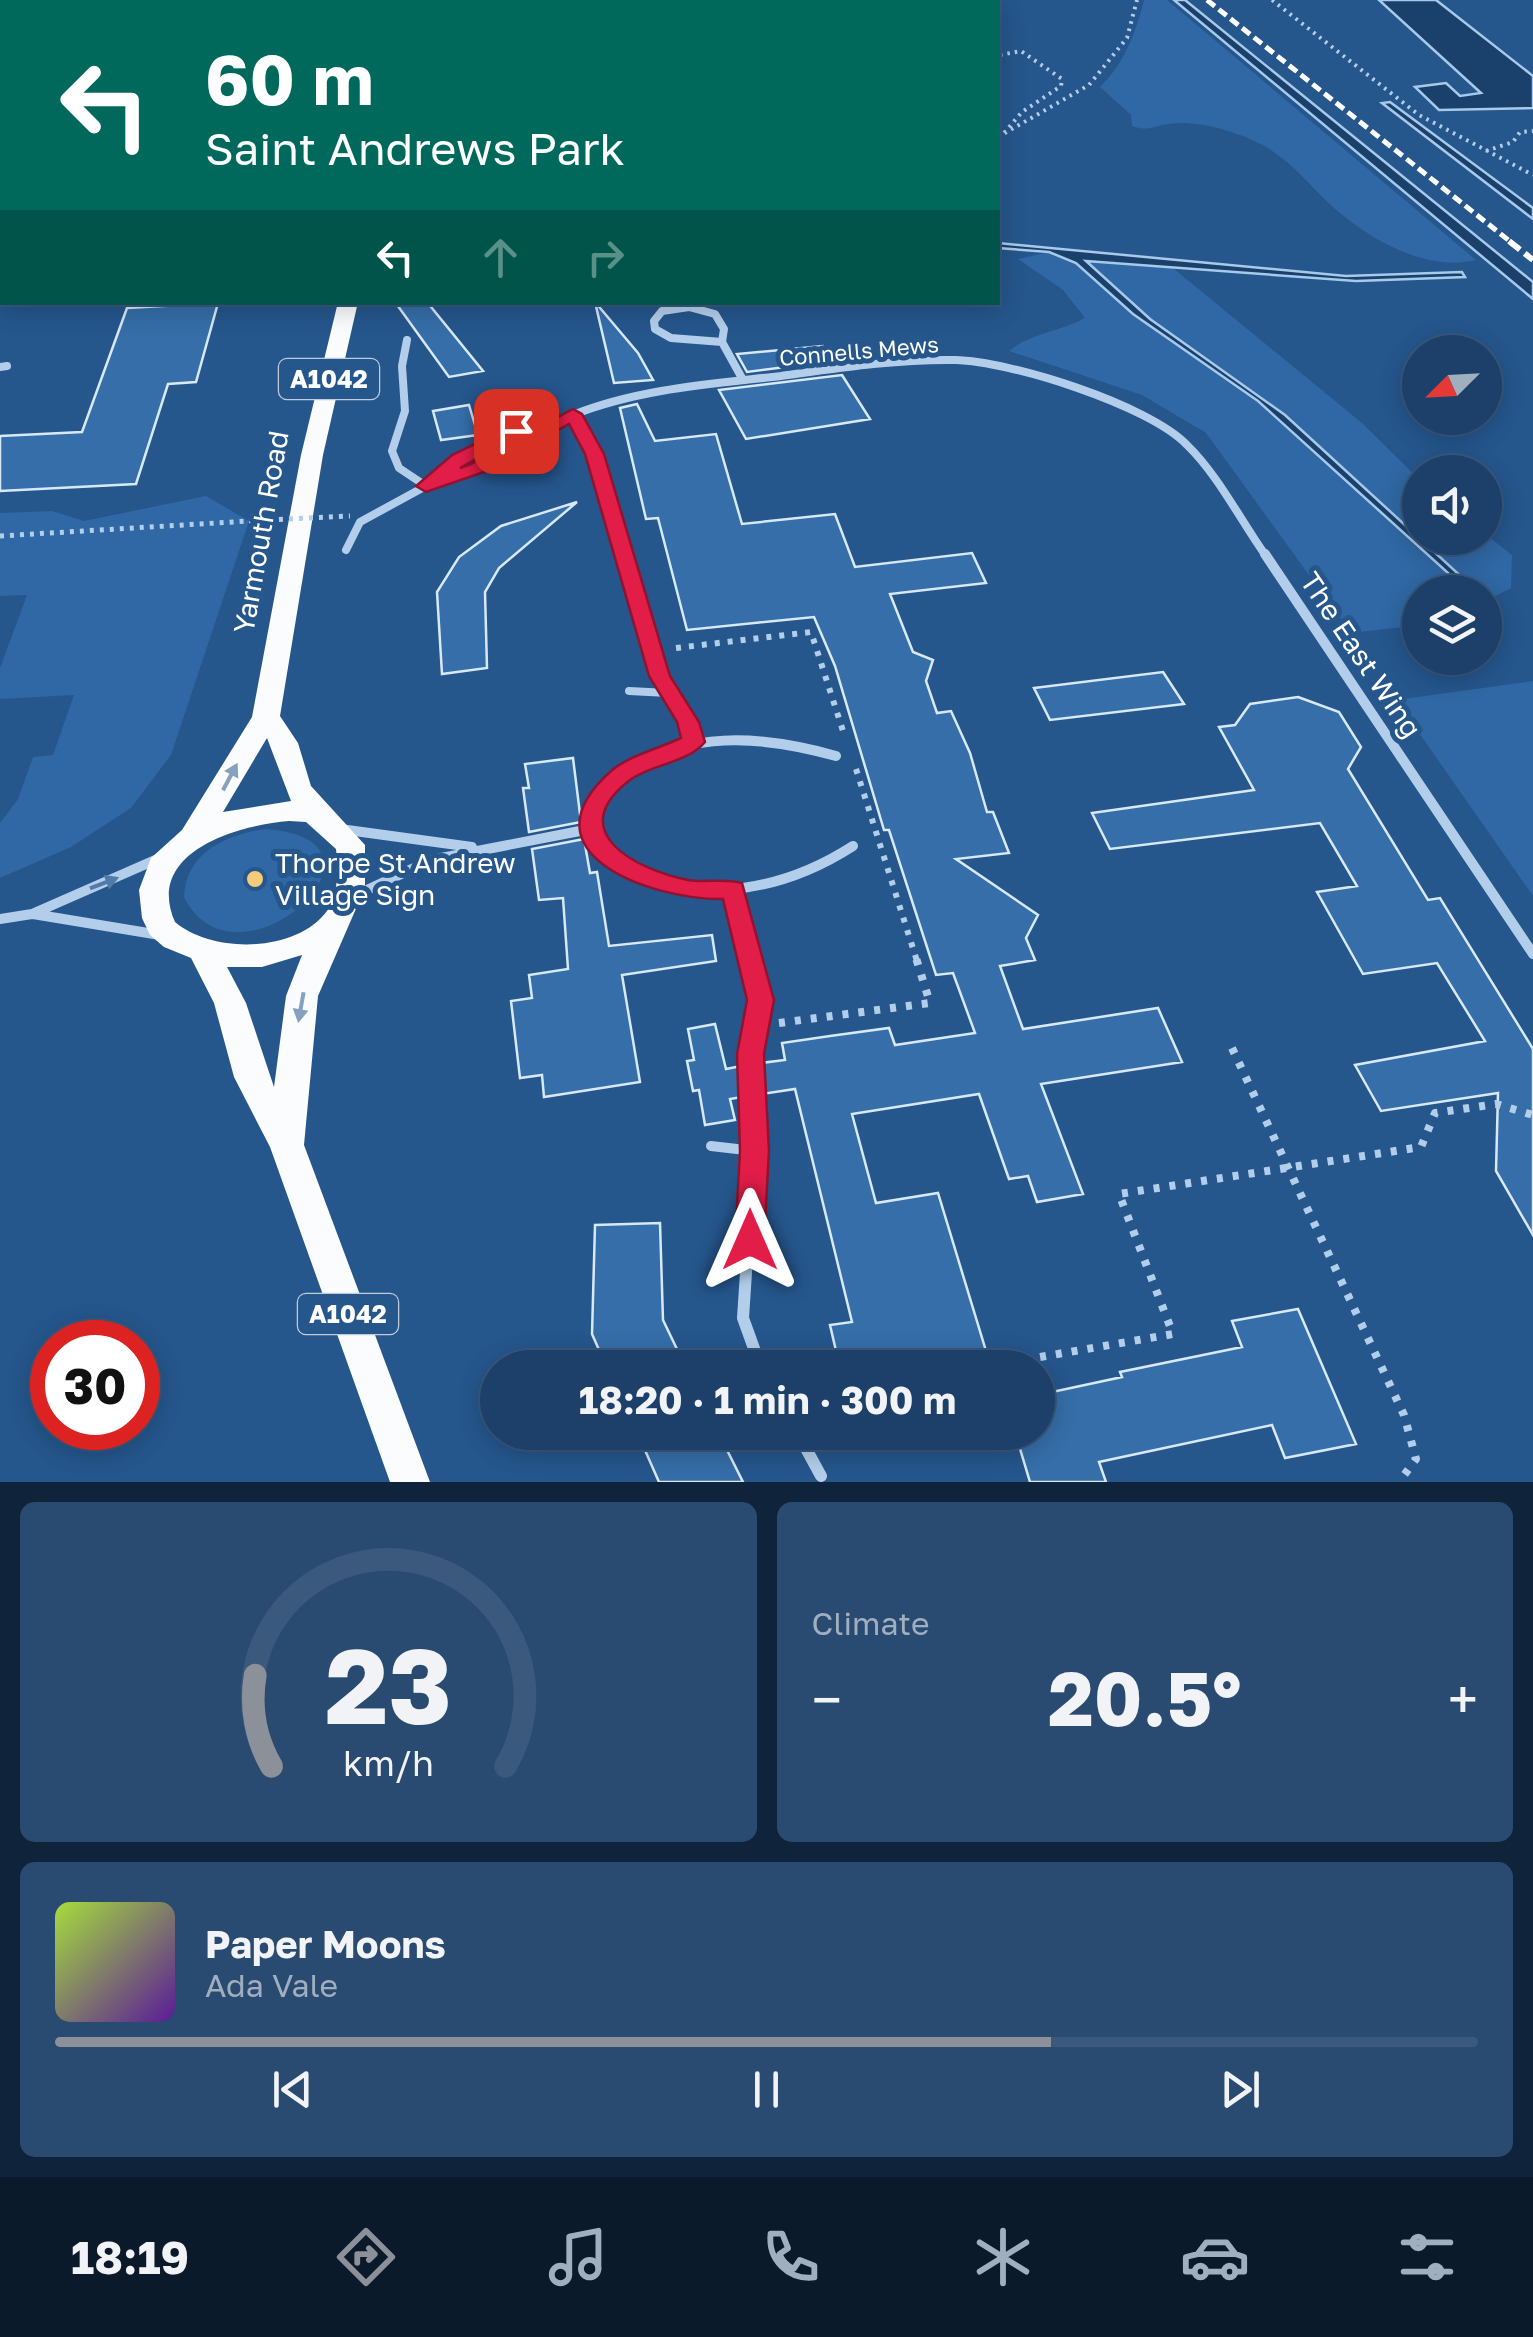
<!DOCTYPE html>
<meta charset="utf-8">
<style>
:root{--surface:#1c4069;--page:#294b71;--text:#f1f3f6;--muted:#a0afc0;--line:#3a597d;--accent:#8c9099}
body{margin:0;font-family:"Golos Text",sans-serif;background:var(--page);color:var(--text);height:100vh;display:flex;flex-direction:column;font-size:38px;white-space:nowrap}
*{box-sizing:border-box;margin:0}
p{font-size:32px;color:var(--muted)}
.icon{flex:none;width:55px;height:55px;fill:none;stroke:currentColor;stroke-width:2;stroke-linecap:round;stroke-linejoin:round}
.map{position:relative;height:1482px;overflow:hidden}
.sheet{display:flex;flex-direction:column;gap:20px;padding:20px;background:#0f233a;flex:1}
.sheet>*{flex:none}
.guide{position:absolute;left:0px;top:0px;width:1000px;height:305px;box-shadow:0 5px 25px #0003,0 0 0 2px var(--line);background:#00695c;color:#fff;overflow:hidden}
.needle{width:65px;rotate:246deg}
.fabs{position:absolute;left:1402px;top:335px;display:grid;gap:20px}
.fabs a{display:grid;place-items:center;width:100px;height:100px;border-radius:50%;background:var(--surface);box-shadow:0 5px 25px #0003,0 0 0 2px var(--line);font-size:50px}
.speed{position:absolute;left:30px;top:1320px;display:flex;gap:20px;font-size:50px;font-weight:700;text-align:center}
.speed>*{display:grid;place-content:center;width:130px;height:130px;border-radius:50%;background:var(--surface);box-shadow:0 5px 25px #0003,0 0 0 2px var(--line);line-height:1}
.speed .limit{border:15px solid #d22;background:#fff;color:#111}
.pin{position:absolute;display:grid;place-items:center;width:85px;height:85px;color:#fff;margin:-42px;border-radius:20px;box-shadow:0 5px 15px #0006}
.me{position:absolute;width:110px;margin:-55px;rotate:0deg;stroke-linejoin:round;filter:drop-shadow(0 0 8px #0008)}
.turn{display:flex;align-items:center;gap:35px;height:210px;padding:0 40px;font-size:45px}
.turn .icon{width:130px;height:130px;stroke-width:2.5}
.turn b{display:block;font-size:70px;line-height:85px}
.lanes{display:flex;align-items:center;height:95px;padding:0 40px;background:#0003;justify-content:center;gap:50px;direction:ltr}
.lanes .off{opacity:.35}
.big{font-size:75px;font-weight:700;line-height:1.1}
.sheet .card{flex:1;display:flex;flex-direction:column;justify-content:center;gap:15px;min-width:0;padding:0 35px;border-radius:15px;background:var(--page)}
.sheet .dial{align-items:center;gap:0}
.dial svg{height:260px;overflow:visible;fill:none;stroke:var(--line);stroke-width:7;stroke-linecap:round;text-anchor:middle}
.dial text{fill:var(--text);stroke:none}
.song{display:flex;align-items:center;gap:30px}
.cover{width:120px;height:120px;border-radius:15px;background:linear-gradient(135deg,hsl(80 70% 55%),hsl(270 70% 35%))}
.played{height:10px;border-radius:5px;background:linear-gradient(90deg,var(--accent) 70%,var(--line) 70%)}
.keys{display:flex;justify-content:space-around;direction:ltr}
.heat{display:flex;justify-content:space-between;align-items:center;font-size:55px;direction:ltr}
.sheet .tiles{flex:1;display:grid;gap:20px;grid-template-columns:1fr 1fr}
.card:last-child{grid-column:span 2}
.trip{position:absolute;left:480px;top:1350px;width:575px;height:100px;border-radius:50px;background:var(--surface);box-shadow:0 5px 25px #0003,0 0 0 2px var(--line);font-weight:700;line-height:100px;text-align:center}
.dock{display:flex;height:160px;justify-content:space-around;align-items:center;background:#0b1a2a;color:var(--muted)}
.dock .icon{width:70px;height:70px}
.dock .active{color:var(--accent)}
.dock b{font-size:45px;color:var(--text)}
.map>svg:first-child{display:block}
</style>
<div class="map">
<svg width="1533" height="1482" viewBox="0 0 1533 1482">
<rect width="100%" height="100%" fill="#25568c"/>
<path fill="#2f68a4" d="M1144,0h23l309,260c-50,12 -103,-19 -141,-51 -27,-24 -47,-54 -83,-69 -22,-10 -58,-20 -83,-16 -16,2 -20,8 -37,2l-1,-11 -31,-28c24,-23 36,-55 44,-87z
M1054,251l114,13 194,159 58,57v58l65,-4 27,21 -1,33 -26,13v-9h-65v33l-69,8 -145,-200 -64,-38 -133,-44c20,-17 52,-20 76,-33l-22,-28 -45,-31z
M206,496l43,25 -78,234 -40,53 -60,39 -71,31v-55l18,-24 15,-42 20,-2 21,-60 -74,4v-31l27,-73 -27,1v-83l52,-2 32,10z
M1533,681v215l-137,-196z
M265,829c151,10 -29,173 -81,68 2,-45 42,-62 81,-68z"/>
<path fill="#1a406c" stroke="#a7caeb" stroke-width="2.5" d="M1174,0h11l348,282v17z
M1379,0h57l97,76v32l-94,2 -24,-23 31,-4 14,13 21,-3z
M1390,102l143,106v11l-151,-116z
M998,243l348,33 116,-4 3,5 -109,4 -270,-20 64,58 135,96 193,177h-9l-211,-191 -125,-87 -57,-51 -27,-11 -51,-4z"/>
<path fill="#356ea8" stroke="#d7e8f8" stroke-width="2.5" d="M395,302h32l56,69 -34,6z
M595,302l43,51 15,27 -39,3z
M218,303l-22,79 -28,2 -32,100 -136,7v-55l82,-4 45,-124z
M823,346l10,15 -86,11 -10,-18z
M842,375l28,44 -124,20 -27,-49z
M637,404l18,37 61,-7 26,90 93,-10 20,53 117,-14 14,30 -96,11 23,58 20,8 -7,21 11,32 14,-2 19,42 17,59h6l16,41 -53,6 82,56 -12,23 9,22 -35,6 23,63 135,-21 24,54 -141,22 42,110 -46,8 -9,-26 -19,3 -30,-85 -127,20 24,89 62,-10 48,158 -94,17h-52l-10,-43 22,-3 -57,-233 -33,5 -1,-31 24,-3 -3,-17 48,-7 59,-8 6,17 80,-12 -22,-60 -17,2 -47,-145h-5l-49,-164 -21,-49 -127,13 -29,-112 -12,1 -26,-111z
M469,405l9,30 -37,5 -8,-29z
M577,502l-78,66 -14,24 2,76 -45,6 -5,-82 22,-35 42,-31z
M1163,672l21,32 -134,16 -16,-32z
M1298,697l41,15 22,35 -13,22 80,131 12,-2 93,151v186l-37,-64 2,-78 -117,18 -26,-46 130,-24 -48,-78 -74,11 -46,-82 40,-6 -37,-63 -210,26 -18,-36 162,-23 -35,-63 16,-2 15,-21z
M573,758l8,64 -52,10 -6,-44h6l-4,-24z
M584,839l6,34 7,-1 12,74 103,-11 4,26 -94,14 18,107 -96,15 -2,-22 -22,3 -9,-77 21,-3 -3,-23 39,-6 -5,-71 -24,2 -7,-51z
M715,1024l11,45 15,-3 1,31 -12,2 5,21 -30,5 -6,-35 -6,1 -6,-30 7,-1 -6,-31z
M660,1223l3,97 23,48h-79l-15,-34 3,-109z
M1298,1309l58,135 -71,14 -13,-33 -173,37 7,20h-76l-15,-50h23v-37l84,-18 -2,-5 122,-25 -10,-26z
M637,1432h81l25,50h-84z"/>
<g fill="none" stroke-linecap="round" stroke-linejoin="round">
<path stroke="#b3ceea" stroke-width="4" stroke-dasharray="2.5 5" stroke-linecap="butt" d="M1272,0l147,115 114,60
M1000,55l21,-4 41,28 -1,7 -39,26 -18,21
M998,137l91,-52 38,-47 10,-38
M1486,151l27,-9 7,-10 13,-1"/>
<path stroke="#b3ceea" stroke-width="5" stroke-dasharray="4 6" stroke-linecap="butt" d="M0,536l249,-15"/>
<path stroke="#b3ceea" stroke-width="6" stroke-dasharray="5 8" stroke-linecap="butt" d="M676,648l135,-16 33,102
M856,769l61,192"/>
<path stroke="#b3ceea" stroke-width="8" stroke-dasharray="6 10" stroke-linecap="butt" d="M779,1023l151,-20 -14,-45
M1232,1048l172,367 12,44 -17,23
M977,1368l196,-34 -54,-140 302,-47 14,-34 61,-9 37,11"/>
<path stroke="#b3ceea" stroke-width="5" d="M99,2l4,-2"/>
<path stroke="#b3ceea" stroke-width="8" d="M629,691l39,2"/>
<path stroke="#b3ceea" stroke-width="10" d="M711,1146l43,5"/>
<path stroke="#b3ceea" stroke-width="8" d="M689,307l26,7 9,15 -2,13 -51,-4 -16,-9 -1,-8 8,-10z
M407,340l-5,26 3,45 -13,40 7,17 27,18
M722,342l21,38
M0,367l7,-1
M434,479l51,-32 88,-32
M346,550l14,-28 66,-36 105,-45 18,-17
M624,556l-30,-102 -21,-39c65,-26 138,-31 208,-39 58,-8 116,-17 174,-16 55,1 194,45 232,85 31,30 54,76 79,111"/>
<path stroke="#b3ceea" stroke-width="10" d="M623,554l36,122 29,46 5,20
M1265,554l268,400
M836,756c-75,-21 -152,-27 -218,21 -16,12 -31,30 -28,51 3,21 22,35 40,43 75,35 156,18 223,-25
M340,829l132,18
M733,890l18,71
M352,897l79,-37 159,-31
M33,914l127,21
M0,919l32,-5 130,-57"/>
<path stroke="#b3ceea" stroke-width="12" d="M750,958l11,42 -10,54 3,97 -11,167 18,50
M797,1432l24,44"/>
<path fill="#fbfcfe" fill-rule="evenodd" d="M259,0h16l1,2h-16z
M338,302h20l-35,153 -43,261 18,27 13,43 54,59v43l-47,108 -14,149 126,337h-40l-120,-335 -36,-70 -20,-74 -23,-45 -27,-11 -14,-12 -8,-17 -3,-28 12,-32 31,-28 70,-113 49,-262zM267,738l24,63 -68,11zM289,821l17,1 30,27c2,19 3,45 -9,62 -31,42 -114,43 -152,11 -31,-70 63,-97 114,-101zM302,955l-16,41 -12,91 -28,-84 -19,-36h35z"/>
<path stroke="#fff" stroke-width="5" stroke-dasharray="10 5" stroke-linecap="butt" d="M1207,0l305,243"/>
<path stroke="#fff" stroke-width="6" stroke-dasharray="14 6" stroke-linecap="butt" d="M1509,241l24,19"/>
<path stroke="#b3ceea" stroke-width="5" stroke-dasharray="4 6" stroke-linecap="butt" d="M249,521l101,-5"/>
</g>
<defs><path id="oneway-solid" d="M-6-.8H1V-3.2L6.5 0L1 3.2V.8H-6Z" transform="scale(2.5)"/></defs>
<g fill="#85a1bf">
<use href="#oneway-solid" transform="translate(230 777) rotate(-62)"/>
<use href="#oneway-solid" transform="translate(301 1007) rotate(100)"/>
</g>
<use fill="#507aa8" href="#oneway-solid" transform="translate(104 883) rotate(-21)"/>
<path fill="#e11d48" stroke="#92132f" stroke-width="2.5" d="M573,409l9,5 22,40 66,222 29,46 6,20c-17,21 -54,22 -75,38 -68,52 7,90 58,100 18,3 36,-2 54,3l32,117 -10,54 5,97 -5,89 -4,9 -10,4 -11,-4 -4,-9 5,-89 -3,-97 10,-54 -24,-101c-70,1 -205,-45 -112,-128 17,-15 49,-23 70,-33l-4,-16 -28,-46 -64,-222 -16,-30 -85,48 -58,20 -10,-6 36,-31 58,-28 15,4 -65,37 11,-4z"/>
<circle fill="#f5cb77" stroke="#25568c" stroke-width="4" cx="255" cy="879" r="10"/>
<g text-anchor="middle" stroke-width="10" stroke-linejoin="round" paint-order="stroke">
<g font-size="22" fill="#fff" stroke="#25568c">
<text transform="translate(859 351) rotate(-5)" y="8">Connells Mews</text>
</g>
<g fill="#25568c" stroke="#beccdc" stroke-width="2.5">
<rect x="279" y="359" width="100" height="40" rx="8"/>
<rect x="298" y="1294" width="100" height="40" rx="8"/>
</g>
<g font-size="25" font-weight="bold" fill="#fff">
<text x="329" y="388">A1042</text>
<text x="348" y="1323">A1042</text>
</g>
<g font-size="28" fill="#fff" stroke="#25568c">
<text transform="translate(261 532) rotate(-80)" y="10">Yarmouth Road</text>
<text transform="translate(1361 655) rotate(56)" y="10">The East Wing</text>
</g>
<g font-size="28" fill="#fff" stroke="#25568c" text-anchor="start">
<text x="275" y="873">Thorpe St Andrew<tspan x="275" dy="32">Village Sign</tspan></text>
</g>
</g>
</svg>
<div class="fabs">
<a><svg class="needle" viewBox="-14 -14 28 28"><path d="M0-13l5 13h-10z" fill="#e53935"/><path d="M0 13l5-13h-10z" fill="#a0afc0"/></svg></a>
<a><svg class="icon" aria-label="sound" viewBox="0 0 24 24"><path d="M4 9h4l5-4v14l-5-4H4zM17 9q2 3 0 6"/></svg></a>
<a><svg class="icon" aria-label="layers" viewBox="0 0 24 24"><path d="M12 4l9 5-9 5-9-5zM3 14l9 5 9-5"/></svg></a>
</div>
<div class="speed"><div class="limit">30</div></div>
<div class="pin" style="left:516px;top:431px;background:#d93025"><svg class="icon" aria-label="arrive" viewBox="0 0 24 24"><path d="M6 21V4h12l-3 4 3 4H6"/></svg></div>
<svg class="me" style="left:750px;top:1240px" viewBox="-20 -20 40 40"><path d="M0-17L14 15 0 8-14 15z" fill="#e11d48" stroke="#fff" stroke-width="4"/></svg>
<div class="trip">18:20 · 1 min · 300 m</div>
<div class="guide">
<div class="turn"><svg class="icon" aria-label="left" viewBox="0 0 24 24"><path d="M17 20v-9H6M10 6l-5 5 5 5"/></svg><div><b>60 m</b>Saint Andrews Park</div></div>
<div class="lanes"><svg class="icon" aria-label="left" viewBox="0 0 24 24"><path d="M17 20v-9H6M10 6l-5 5 5 5"/></svg><svg class="icon off" aria-label="ahead" viewBox="0 0 24 24"><path d="M12 20V5M6 11l6-6 6 6"/></svg><svg class="icon off" aria-label="right" viewBox="0 0 24 24"><path d="M7 20v-9h11M14 6l5 5-5 5"/></svg></div>
</div>
</div>
<section class="sheet">
<div class="tiles">
<div class="card dial"><svg viewBox="0 0 100 80">
<path d="M14 69A42 42 0 1 1 86 69"/>
<path d="M14 69A42 42 0 0 1 9 41" stroke="#8c9099"/>
<text x="50" y="56" font-size="32" font-weight="700">23</text>
<text x="50" y="72" font-size="11">km/h</text>
</svg></div>
<div class="card"><p>Climate</p>
<div class="heat"><a>−</a><b class="big">20.5°</b><a>+</a></div>
</div>
<div class="card">
<div class="song"><i class="cover"></i><div><b>Paper Moons</b><p>Ada Vale</p></div></div>
<div class="played"></div>
<div class="keys"><svg class="icon" aria-label="previous" viewBox="0 0 24 24"><path d="M18 5L8 12l10 7zM5 5v14"/></svg><svg class="icon" aria-label="pause" viewBox="0 0 24 24"><path d="M8 5v14M16 5v14"/></svg><svg class="icon" aria-label="next" viewBox="0 0 24 24"><path d="M6 5l10 7-10 7zM19 5v14"/></svg></div>
</div>
</div>
</section>
<nav class="dock">
<b>18:19</b>
<svg class="icon active" aria-label="directions" viewBox="0 0 24 24"><path d="M12 3l9 9-9 9-9-9zM9 14v-3h6M13 9l2 2-2 2"/></svg>
<svg class="icon" aria-label="music" viewBox="0 0 24 24"><path d="M9 18V5l10-2v13"/><circle cx="6" cy="18" r="3"/><circle cx="16" cy="16" r="3"/></svg>
<svg class="icon" aria-label="phone" viewBox="0 0 24 24"><path d="M5 4h4l2 5-3 2q2 4 5 5l2-3 5 2v4C11 20 4 13 5 4z"/></svg>
<svg class="icon" aria-label="climate" viewBox="0 0 24 24"><path d="M12 3v18M4 7l16 10M4 17L20 7"/></svg>
<svg class="icon" aria-label="car" viewBox="0 0 24 24"><path d="M5 17H2v-5l4-1 3-4h7l3 4 3 1v5h-3M9 17h6M6 11h13"/><circle cx="7" cy="17" r="2"/><circle cx="17" cy="17" r="2"/></svg>
<svg class="icon" aria-label="filters" viewBox="0 0 24 24"><path d="M4 7h16M4 17h16"/><circle cx="9" cy="7" r="2"/><circle cx="15" cy="17" r="2"/></svg>
</nav>
